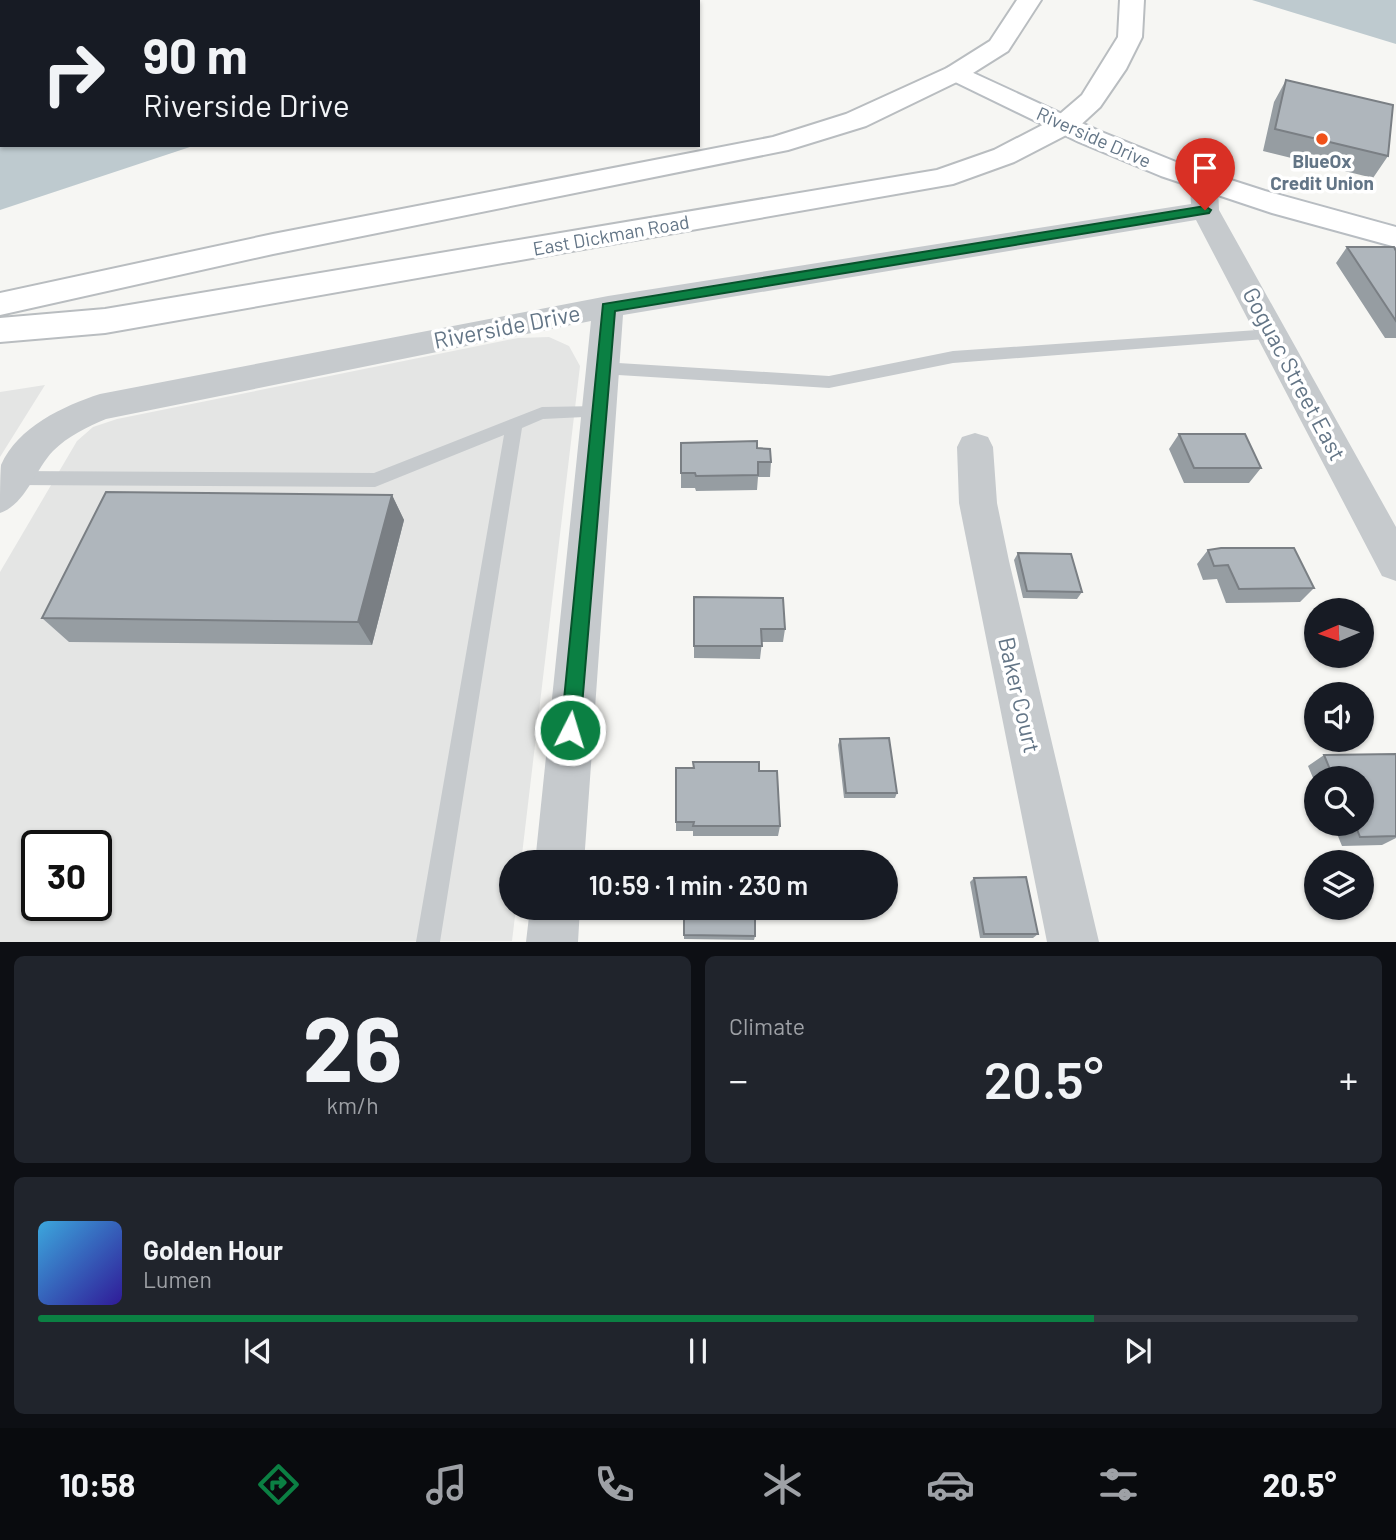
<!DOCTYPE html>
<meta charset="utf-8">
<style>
:root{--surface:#171b24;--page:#20242c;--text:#f1f3f6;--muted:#9ea1a6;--line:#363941;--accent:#0b8043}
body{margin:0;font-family:Barlow,sans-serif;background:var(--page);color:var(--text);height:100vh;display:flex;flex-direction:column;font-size:26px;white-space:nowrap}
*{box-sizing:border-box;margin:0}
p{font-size:23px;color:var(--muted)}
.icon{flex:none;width:38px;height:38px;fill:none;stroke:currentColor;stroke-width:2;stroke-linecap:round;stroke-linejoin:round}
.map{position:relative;height:942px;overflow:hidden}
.panel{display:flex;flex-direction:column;gap:14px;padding:14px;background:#0d0f14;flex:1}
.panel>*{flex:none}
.banner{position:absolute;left:0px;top:0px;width:700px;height:147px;box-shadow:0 2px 5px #0004;background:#171b24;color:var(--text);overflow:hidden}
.needle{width:46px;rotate:268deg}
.fabs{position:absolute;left:1304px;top:598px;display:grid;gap:14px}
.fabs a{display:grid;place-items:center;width:70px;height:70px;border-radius:50%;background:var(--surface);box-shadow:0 2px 5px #0004;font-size:35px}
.speed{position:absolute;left:21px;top:830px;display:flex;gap:14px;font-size:35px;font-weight:700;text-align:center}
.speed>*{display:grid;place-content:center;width:91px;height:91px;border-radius:50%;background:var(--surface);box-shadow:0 2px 5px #0004;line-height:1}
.speed .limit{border:4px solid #111;border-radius:10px;background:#fff;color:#111}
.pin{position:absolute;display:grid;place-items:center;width:60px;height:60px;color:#fff;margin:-72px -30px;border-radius:50% 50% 50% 0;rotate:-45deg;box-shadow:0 0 7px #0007}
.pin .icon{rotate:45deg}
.me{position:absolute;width:77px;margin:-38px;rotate:5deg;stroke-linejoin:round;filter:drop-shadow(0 0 5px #0008)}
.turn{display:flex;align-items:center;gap:24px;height:147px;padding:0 28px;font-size:32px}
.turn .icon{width:91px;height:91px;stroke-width:2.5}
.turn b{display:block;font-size:49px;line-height:60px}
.big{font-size:52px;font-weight:600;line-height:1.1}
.panel .widget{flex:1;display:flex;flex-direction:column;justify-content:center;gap:10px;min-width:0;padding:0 24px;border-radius:10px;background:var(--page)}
.panel .dial{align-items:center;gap:0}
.dial b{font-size:91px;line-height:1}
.song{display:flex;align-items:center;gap:21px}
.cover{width:84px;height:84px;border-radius:10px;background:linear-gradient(135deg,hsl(200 70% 55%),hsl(250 70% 35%))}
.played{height:7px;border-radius:4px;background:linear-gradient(90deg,var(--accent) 80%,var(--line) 80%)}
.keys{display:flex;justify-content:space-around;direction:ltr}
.heat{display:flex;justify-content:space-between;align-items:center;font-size:38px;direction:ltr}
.panel .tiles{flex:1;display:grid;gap:14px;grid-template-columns:1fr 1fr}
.widget:last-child{grid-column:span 2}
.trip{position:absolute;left:499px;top:850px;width:399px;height:70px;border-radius:35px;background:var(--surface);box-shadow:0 2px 5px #0004;font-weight:600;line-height:70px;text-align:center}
.tabs{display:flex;height:112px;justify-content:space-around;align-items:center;background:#090b0e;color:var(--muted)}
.tabs .icon{width:49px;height:49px}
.tabs .on{color:var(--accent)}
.tabs b{font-size:32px;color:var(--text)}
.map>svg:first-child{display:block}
</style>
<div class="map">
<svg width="1396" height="942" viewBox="0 0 1396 942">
<rect width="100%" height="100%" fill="#f6f6f3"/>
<path fill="#e4e5e4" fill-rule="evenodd" d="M549,337l20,9 11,20 -59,497h-10v45h5l-4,33 -512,1v-370l77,-131 16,-14 24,-8 401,-81zM37,845h59v60h-59z
M45,385l-45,72v-65z"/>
<path fill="#becacf" d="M1252,0h144v44z
M0,145h196l-196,65z"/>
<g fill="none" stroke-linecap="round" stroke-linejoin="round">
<g stroke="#b8bdc2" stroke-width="4">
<path id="secondary" d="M956,65l143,66 82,33 84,27 131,36v20l-124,-34 -111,-37 -82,-34 -132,-64 -4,-5 4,-5z"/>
</g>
<g stroke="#b9bdc0" stroke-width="4">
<path id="primary" d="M1017,0h24l-33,51 -43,27 -99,48 -78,24 -515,104 -273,61v-22l273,-59 500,-97 73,-23 101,-46 43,-27z
M1120,0h24l-2,37 -16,32 -26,38 -26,24 -60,31 -61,22 -848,149 -105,9v-24l105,-9 832,-139 57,-20 60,-31 28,-24 36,-58z"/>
</g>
<path fill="#c6cacd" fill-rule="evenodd" d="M1272,329l8,5 -3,4 -324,25 -124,25 -227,-14 -8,-6 8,-6 227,14 124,-25z
M599,406l6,2 2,4 -2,4 -62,3 -21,9 -82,514h-24l88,-507 -129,52 -363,-2 -6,-2 -3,-5 3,-5 6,-2 362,2 168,-66z"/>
<path fill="#c6cacd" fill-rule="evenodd" d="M1204,178l10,2 4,6 1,24 177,317v54l-14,-5 -186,-356 -573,95 -39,548h-49l56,-542 -485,98c-19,8 -38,17 -53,32 -18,19 -28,54 -53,62 0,-13 0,-36 1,-48 17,-38 62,-59 99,-71l508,-98 583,-92 -1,-18 4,-6z
M975,433l13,4 5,10 4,56 12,58 90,381h-52l-88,-439 -2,-56 5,-10z
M530,908h50l-2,34h-52z"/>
<use href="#secondary" fill="#fff" fill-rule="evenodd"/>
<use href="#primary" fill="#fff" fill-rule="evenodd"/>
</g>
<path fill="#969da2" d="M1286,80l102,76 -15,22 -110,-27 11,-49z
M1347,247l49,4v87h-11l-49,-75z
M1179,434l82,34 -12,15h-65l-15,-34z
M757,448l14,14 -1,15h-12l-1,13 -61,1 -1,-3h-14v-15z
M392,495l12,25 -32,125 -303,-3 -27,-24z
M1208,550l106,38 -14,14 -74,1 -9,-24 -14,1 -6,-16z
M1018,553l64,39 -5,7 -54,-1 -9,-38z
M694,597l91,32 -2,13h-21l-2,17 -66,-1z
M840,739l57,54 -2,5h-51l-6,-53z
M1396,754v84l-14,7 -40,1 -9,-22h29v-45h-46v6l-8,-19 16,-11z
M759,771l21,55 -2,10h-85v-5h-17v-9z
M974,878l64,56 -5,4h-53l-10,-56z
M684,908l71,28 -1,4 -70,-1z"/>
<path fill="#7a7f84" d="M392,495l12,25 -32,125 -14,-23z"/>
<path fill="#afb6bc" stroke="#7a7f84" stroke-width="2" d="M1286,80l107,25 -5,51 -113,-27z
M1347,247h47l2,4v70z
M1179,434h66l16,34h-67z
M757,441v7l13,1 1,13h-13v13l-62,1 -1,-3h-14v-30z
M106,492l286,3 -34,127 -316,-4z
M1221,548h73l20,40 -75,1 -11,-24 -14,1 -6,-16z
M1018,553l53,1 11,38 -55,-1z
M694,597l89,1 2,31h-24l1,17h-68z
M889,738l8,55h-51l-6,-54z
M1396,754v82l-36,1 -5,-13h7v-45h-28l-10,-24z
M693,762h66v9h18l3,55h-87l1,-4h-18v-54h18z
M1026,877l12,57h-54l-10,-56z
M684,908h71v28l-71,-1z"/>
<path fill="#0b8043" stroke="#07532c" stroke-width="2" d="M1205,206l6,4 -2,3 -594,98 -35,419 -3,7 -7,3 -6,-3 -3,-7 42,-426z"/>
<circle fill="#f05119" stroke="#fff" stroke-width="2.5" cx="1322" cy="139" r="7"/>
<g text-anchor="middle" stroke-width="7" stroke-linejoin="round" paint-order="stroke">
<g font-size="19" fill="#637586" stroke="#fff">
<text transform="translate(1094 137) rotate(24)" y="7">Riverside Drive</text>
<text transform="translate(611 235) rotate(-10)" y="7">East Dickman Road</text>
</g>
<g font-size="19" font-weight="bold" fill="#637586" stroke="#fff">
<text x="1322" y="168">BlueOx<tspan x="1322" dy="22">Credit Union</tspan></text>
</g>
<g font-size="23" fill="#637586" stroke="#fff">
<text transform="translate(507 327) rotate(-11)" y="8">Riverside Drive</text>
<text transform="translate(1294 374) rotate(62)" y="8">Goguac Street East</text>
<text transform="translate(1019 695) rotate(77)" y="8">Baker Court</text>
</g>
</g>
</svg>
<div class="fabs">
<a><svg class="needle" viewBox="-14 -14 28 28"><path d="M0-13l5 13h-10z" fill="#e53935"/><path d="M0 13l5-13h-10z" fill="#9ea1a6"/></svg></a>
<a><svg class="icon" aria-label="sound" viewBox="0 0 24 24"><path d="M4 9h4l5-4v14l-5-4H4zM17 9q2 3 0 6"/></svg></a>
<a><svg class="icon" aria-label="search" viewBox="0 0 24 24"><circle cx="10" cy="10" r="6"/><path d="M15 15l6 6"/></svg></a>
<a><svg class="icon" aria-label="layers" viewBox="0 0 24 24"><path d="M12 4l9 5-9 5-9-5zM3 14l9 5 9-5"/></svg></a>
</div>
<div class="speed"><div class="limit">30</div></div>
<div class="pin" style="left:1205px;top:210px;background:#d93025"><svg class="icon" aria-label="arrive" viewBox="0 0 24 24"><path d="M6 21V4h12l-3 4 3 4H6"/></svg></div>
<svg class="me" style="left:570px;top:730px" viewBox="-20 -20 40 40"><circle r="17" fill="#0b8043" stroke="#fff" stroke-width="3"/><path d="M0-11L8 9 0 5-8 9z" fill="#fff"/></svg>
<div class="trip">10:59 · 1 min · 230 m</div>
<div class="banner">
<div class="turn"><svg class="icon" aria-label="right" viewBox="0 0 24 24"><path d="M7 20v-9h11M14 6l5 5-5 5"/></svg><div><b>90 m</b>Riverside Drive</div></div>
</div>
</div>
<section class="panel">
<div class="tiles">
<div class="widget dial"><b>26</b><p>km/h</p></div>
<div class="widget"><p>Climate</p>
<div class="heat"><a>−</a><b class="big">20.5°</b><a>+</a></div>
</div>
<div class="widget">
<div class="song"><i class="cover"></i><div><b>Golden Hour</b><p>Lumen</p></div></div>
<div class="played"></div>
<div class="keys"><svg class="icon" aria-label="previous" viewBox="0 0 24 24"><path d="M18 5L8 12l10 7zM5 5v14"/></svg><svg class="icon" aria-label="pause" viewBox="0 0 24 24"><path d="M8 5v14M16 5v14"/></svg><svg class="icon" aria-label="next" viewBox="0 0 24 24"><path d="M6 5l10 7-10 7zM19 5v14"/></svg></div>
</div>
</div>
</section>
<nav class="tabs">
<b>10:58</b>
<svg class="icon on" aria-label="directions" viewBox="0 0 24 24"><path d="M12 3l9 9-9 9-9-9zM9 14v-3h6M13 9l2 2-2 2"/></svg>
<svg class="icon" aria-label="music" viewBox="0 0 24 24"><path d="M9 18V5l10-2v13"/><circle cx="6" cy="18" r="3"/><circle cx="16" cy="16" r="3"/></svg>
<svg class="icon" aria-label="phone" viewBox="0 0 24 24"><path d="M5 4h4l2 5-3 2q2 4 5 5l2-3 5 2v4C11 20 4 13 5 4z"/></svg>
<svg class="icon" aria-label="climate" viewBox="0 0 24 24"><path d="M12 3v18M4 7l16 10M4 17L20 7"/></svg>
<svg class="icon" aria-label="car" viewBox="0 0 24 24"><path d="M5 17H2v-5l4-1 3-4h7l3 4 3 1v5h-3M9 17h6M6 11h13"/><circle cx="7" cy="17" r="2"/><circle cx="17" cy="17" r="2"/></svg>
<svg class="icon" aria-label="filters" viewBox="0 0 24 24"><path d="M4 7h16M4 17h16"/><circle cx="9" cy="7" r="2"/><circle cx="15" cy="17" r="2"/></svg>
<b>20.5°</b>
</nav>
